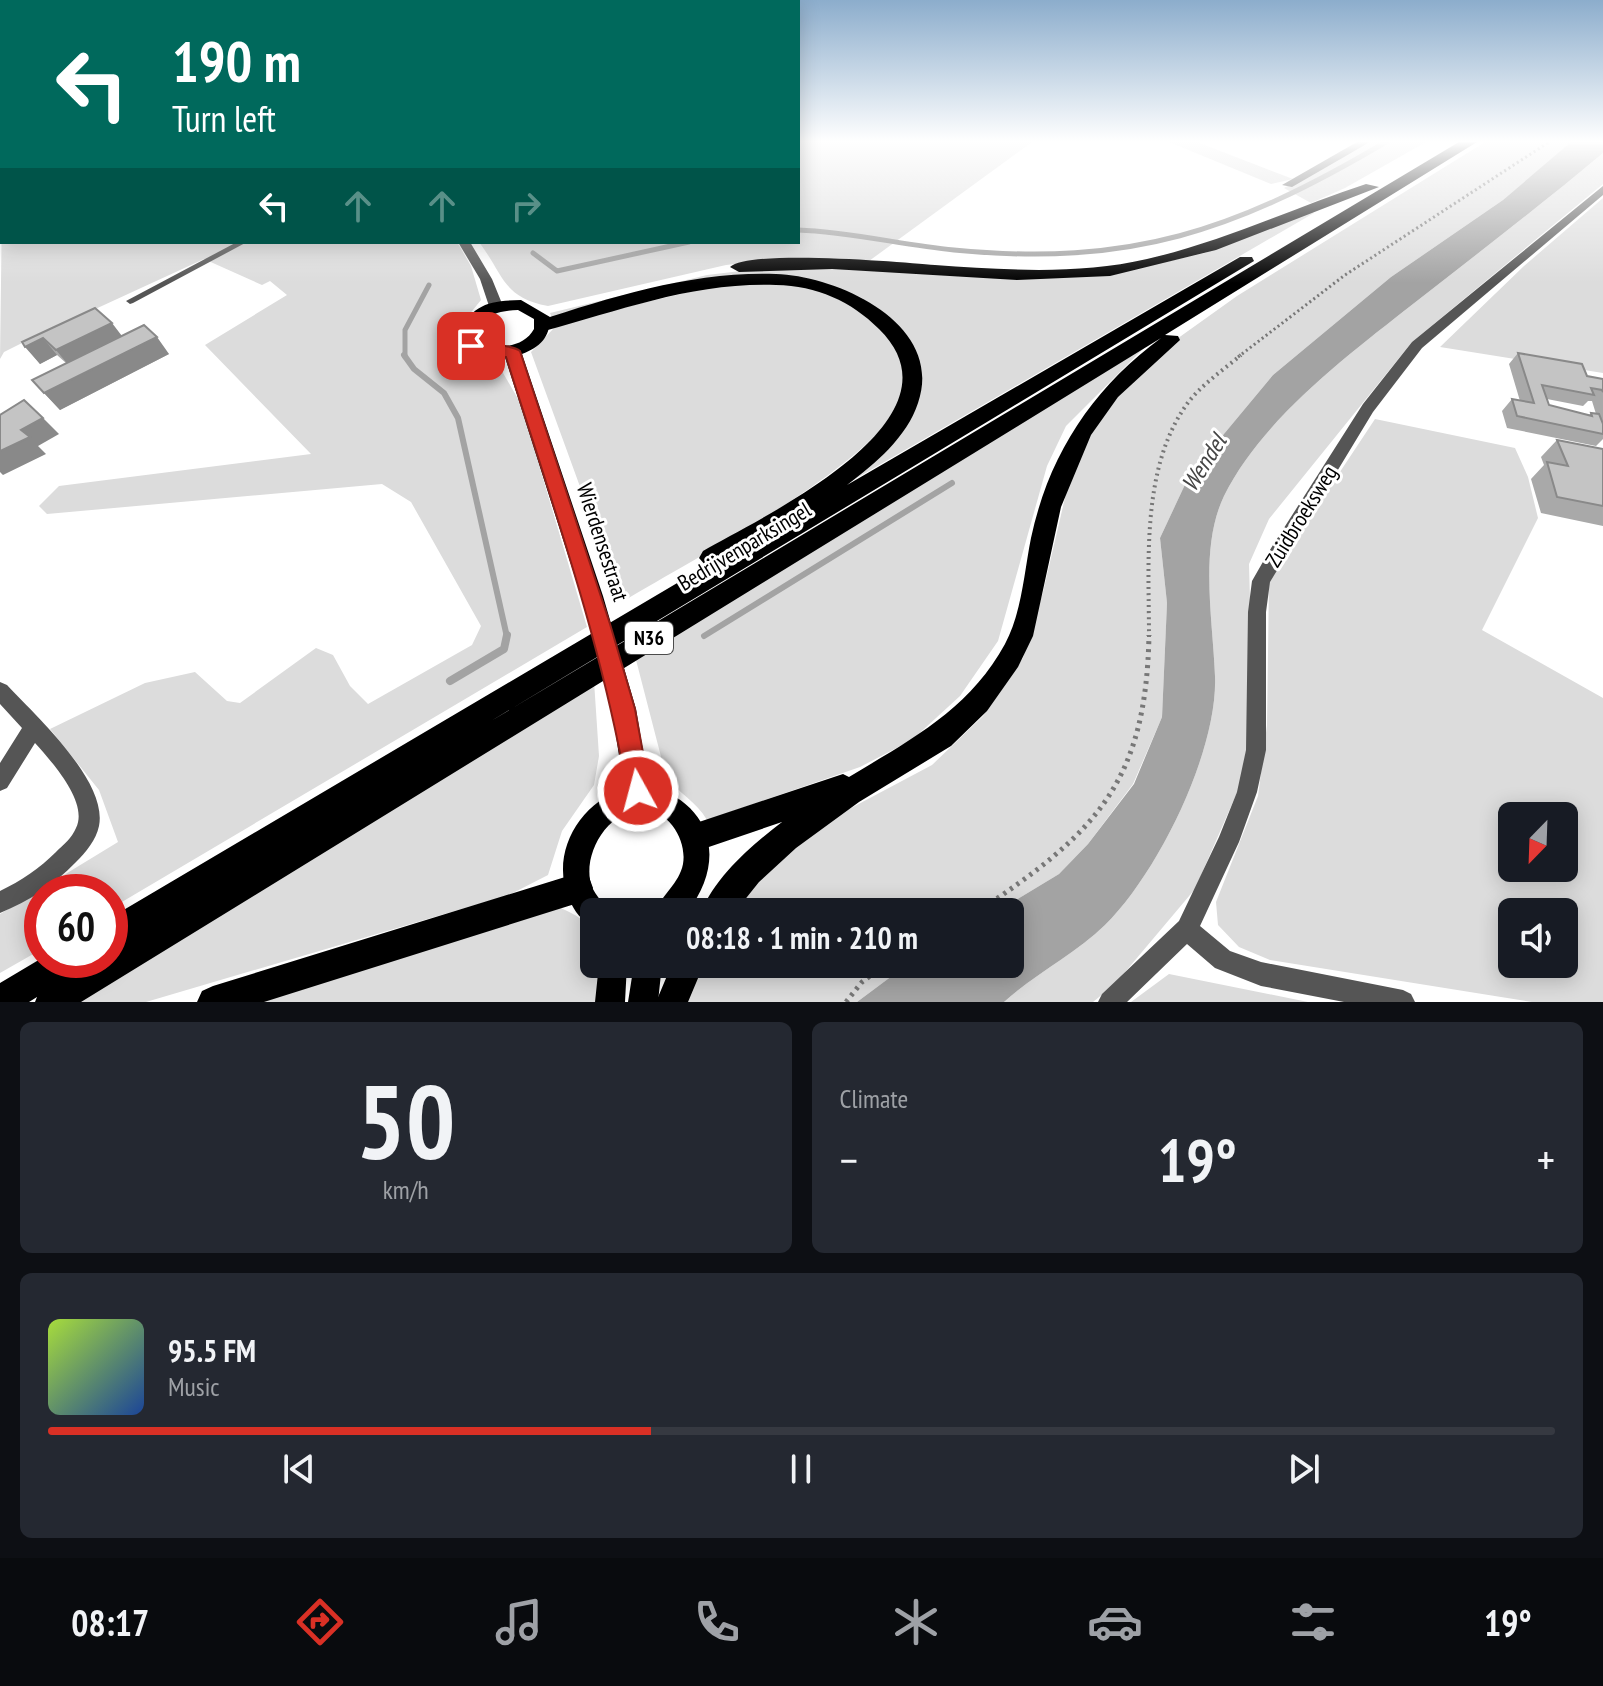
<!DOCTYPE html>
<meta charset="utf-8">
<style>
:root{--surface:#171b24;--page:#242831;--text:#f1f3f6;--muted:#9ea1a6;--line:#363941;--accent:#d93025}
body{margin:0;font-family:"PT Sans Narrow",sans-serif;background:var(--page);color:var(--text);height:100vh;display:flex;flex-direction:column;font-size:30px;white-space:nowrap}
*{box-sizing:border-box;margin:0}
p{font-size:26px;color:var(--muted)}
.icon{flex:none;width:44px;height:44px;fill:none;stroke:currentColor;stroke-width:2;stroke-linecap:round;stroke-linejoin:round}
.map{position:relative;height:1002px;overflow:hidden}
.sheet{display:flex;flex-direction:column;gap:20px;padding:20px;background:#0d0f14;flex:1}
.sheet>*{flex:none}
.banner{position:absolute;left:0px;top:0px;width:800px;height:244px;box-shadow:0 4px 20px #0003;background:#00695c;color:#fff;overflow:hidden}
.needle{width:52px;rotate:203deg}
.tools{position:absolute;left:1498px;top:802px;display:grid;gap:16px}
.tools a{display:grid;place-items:center;width:80px;height:80px;border-radius:12px;background:var(--surface);box-shadow:0 4px 20px #0003;font-size:40px}
.speed{position:absolute;left:24px;top:874px;display:flex;gap:16px;font-size:40px;font-weight:700;text-align:center}
.speed>*{display:grid;place-content:center;width:104px;height:104px;border-radius:50%;background:var(--surface);box-shadow:0 4px 20px #0003;line-height:1}
.speed .limit{border:12px solid #d22;background:#fff;color:#111}
.pin{position:absolute;display:grid;place-items:center;width:68px;height:68px;color:#fff;margin:-34px;border-radius:16px;box-shadow:0 4px 12px #0006}
.me{position:absolute;width:88px;margin:-44px;rotate:353deg;stroke-linejoin:round;filter:drop-shadow(0 0 6px #0008)}
.turn{display:flex;align-items:center;gap:28px;height:168px;padding:0 40px;font-size:36px}
.turn .icon{width:104px;height:104px;stroke-width:2.5}
.turn b{display:block;font-size:56px;line-height:68px}
.lanes{display:flex;align-items:center;height:76px;padding:0 40px;background:#0003;justify-content:center;gap:40px;direction:ltr}
.lanes .off{opacity:.35}
.big{font-size:60px;font-weight:700;line-height:1.1}
.sheet .card{flex:1;display:flex;flex-direction:column;justify-content:center;gap:12px;min-width:0;padding:0 28px;border-radius:12px;background:var(--page)}
.sheet .dial{align-items:center;gap:0}
.dial b{font-size:104px;line-height:1}
.song{display:flex;align-items:center;gap:24px}
.cover{width:96px;height:96px;border-radius:12px;background:linear-gradient(135deg,hsl(80 70% 55%),hsl(220 70% 35%))}
.played{height:8px;border-radius:4px;background:linear-gradient(90deg,var(--accent) 40%,var(--line) 40%)}
.keys{display:flex;justify-content:space-around;direction:ltr}
.heat{display:flex;justify-content:space-between;align-items:center;font-size:44px;direction:ltr}
.sheet .tiles{flex:1;display:grid;gap:20px;grid-template-columns:1fr 1fr}
.card:last-child{grid-column:span 2}
.trip{position:absolute;left:580px;top:898px;width:444px;height:80px;border-radius:12px;background:var(--surface);box-shadow:0 4px 20px #0003;font-weight:700;line-height:80px;text-align:center}
.menu{display:flex;height:128px;justify-content:space-around;align-items:center;background:#090b0e;color:var(--muted)}
.menu .icon{width:56px;height:56px}
.menu .current{color:var(--accent)}
.menu b{font-size:36px;color:var(--text)}
.map>svg:first-child{display:block}
</style>
<div class="map">
<svg width="1603" height="1002" viewBox="0 0 1603 1002">
<rect width="100%" height="100%" fill="#fff"/>
<path fill="#dcdcdc" fill-rule="evenodd" d="M798,142h234l-163,119 -99,-1 -44,5 -178,41c-46,-9 -44,-31 -69,-64h319z
M1169,142h28l96,37 -22,5z
M1371,142h55l-81,46 -34,15 -27,-15z
M1485,142h87l-69,58 -112,77 -118,98 -84,101 -29,62 7,65 -5,114 -29,67 -45,60 -29,30 -63,38h-267l7,-13 85,-75 111,-59 51,-49 40,-58 20,-66 28,-120 17,-40 24,-32 48,-49 77,-55z
M1603,153v31l-191,158 -143,177 -20,45 4,146 -6,36 -8,42 -44,101 -80,95 -22,18h-89c32,-29 70,-47 101,-77 53,-52 113,-174 110,-249 -2,-56 -16,-128 9,-180 38,-77 123,-140 189,-192 64,-50 128,-99 190,-151z
M1603,198v175l-163,-26 84,-81z
M2,206v36h455l14,24 10,34 -21,26 -3,12 7,11 35,17 22,38 66,223 -477,282v-17h-68v57l-42,24v-59l118,-72 -19,-52 -49,-61 95,-46 50,-11 32,29 13,2 76,-55 17,7 17,31 18,18 104,-59 9,-19 -70,-124 -29,-18 -335,30 -8,-8 20,-20 252,-32 -106,-109 82,-50 -17,-14 -8,4 -58,-26 -176,81 -24,12 -4,7z
M1311,211l3,2 -502,291 103,-99 -23,-85 -30,-22 -36,-14 -62,-9 -212,43 -2,-5 157,-38 94,-11 139,10 190,-4 75,-17z
M752,282c49,1 100,11 132,50 14,17 24,38 19,62 -15,65 -221,171 -281,208l-91,-250 24,-25 24,-9 127,-30z
M1147,345l-81,81 -19,40 -49,175 -38,55 -48,44 -52,27 -153,53c-11,-19 -29,-27 -41,-44l-31,-120z
M1375,419l140,29 13,29 10,41 -56,112 121,68v304h-71l-262,-42 -31,-13 -21,-22 -2,-23 42,-106 9,-71 2,-146zM1512,816h52v52h-52zM1512,912h52v52h-52z
M594,681l5,75 -5,29 -32,46 -14,44 -39,20 -363,107h-69z
M549,903c38,16 45,19 45,61h12l-2,38h-362z
M701,964h207l-51,38h-171z
M1169,974l139,28h-177z"/>
<path fill="#a3a3a3" d="M1571,142h32v11c-62,52 -126,101 -190,151 -66,52 -151,115 -189,192 -25,52 -11,124 -9,180 3,75 -57,197 -110,249 -31,30 -69,48 -101,77h-147l51,-38h102v-52h-14l63,-38 29,-30 46,-60 28,-67 5,-114 -7,-65 29,-62 84,-101 118,-98 112,-77z"/>
<g fill="none" stroke-linecap="round" stroke-linejoin="round">
<path stroke="#a3a3a3" stroke-width="5" d="M798,230c53,2 104,15 156,20 177,17 281,-19 432,-108
M533,253l24,18 132,-29
M405,357v-27l24,-45"/>
<path stroke="#a3a3a3" stroke-width="6" d="M404,355l10,14 30,24 14,25 49,219
M704,636l248,-153"/>
<path stroke="#a3a3a3" stroke-width="8" d="M450,681l54,-32 3,-14"/>
<path stroke="#777" stroke-width="3" stroke-dasharray="2 3" stroke-linecap="butt" d="M1238,357l107,-82 204,-133"/>
<path stroke="#777" stroke-width="4" stroke-dasharray="2 4" stroke-linecap="butt" d="M1149,637c0,-75 -8,-169 38,-233 14,-19 35,-33 54,-49"/>
<path stroke="#777" stroke-width="5" stroke-dasharray="3 5" stroke-linecap="butt" d="M977,912c119,-79 169,-129 172,-277
M846,1002l16,-20 24,-18"/>
<path fill="#555" fill-rule="evenodd" d="M0,187h2v4h-2z
M237,242h10l-114,61 -3,1 -4,-3z"/>
<path fill="#555" fill-rule="evenodd" d="M1357,142h13l-78,45 -10,-2z
M1603,186v9l-181,153 -49,64 -103,170 -4,30v138l-9,42 -18,50 -39,84 30,25 31,11 142,28 8,4 4,8h-71l-83,-16 -46,-18 -28,-24 -60,58h-29l4,-8 77,-73 40,-84 18,-45 9,-42 2,-138 4,-31 16,-28 95,-149 49,-62z
M458,242h12l22,37 11,27 -2,3 -5,1 -7,-4 -9,-27z
M0,682l7,3c28,30 101,96 92,141 -3,14 -13,26 -23,36 -22,23 -47,39 -76,51v-22c21,-10 40,-23 56,-39 7,-7 16,-14 20,-24 13,-26 -25,-67 -41,-85l-28,45 -7,3v-28l22,-35 -22,-24z"/>
<path fill="#000" fill-rule="evenodd" d="M521,300l29,17c0,21 -10,30 -28,37l81,242 33,113 13,77c64,17 78,76 38,126h-32c7,-18 24,-28 28,-48 4,-23 -13,-53 -39,-54 -34,-1 -59,39 -54,70 2,13 13,21 18,32h-14v14c-13,-5 -19,-14 -25,-27 -19,-44 9,-96 55,-110l-12,-80 -31,-113 -76,-239 -40,-7 -7,-13c13,-33 30,-36 63,-37zM518,310l16,9v10c-11,20 -38,20 -57,13l-3,-5c8,-21 22,-26 44,-27z
M599,964h28l-2,38h-30z
M634,964h28l-4,38h-30z"/>
<path fill="#000" fill-rule="evenodd" d="M1459,142h18l-312,193 13,1 2,4 -62,57 -27,38 -30,72 -28,129 -15,31 -31,44 -36,35 -92,56 -63,46 -37,34 -24,30h-34c15,-36 51,-67 81,-90l-85,29 -10,-5 -5,-10 5,-10 156,-52 6,3c61,-37 120,-67 156,-133 17,-32 19,-71 26,-106 18,-84 62,-150 130,-200l-1080,664h-46l2,-5 -8,5h-29v-19l42,-25 43,2 -2,5 8,-5h19v-42l596,-352 -7,-8 4,-7c60,-35 269,-131 176,-222 -28,-28 -62,-43 -103,-44 -82,-3 -154,25 -232,46l-6,-2v-8c76,-25 157,-50 238,-47 62,2 169,50 142,129 -11,34 -43,61 -71,82l393,-228h12l2,4 -763,460z
M1366,184l13,3 -163,63 -106,26 -93,4 -185,-11 -93,3 -9,-5c19,-18 172,-5 205,-2 70,5 143,10 212,-6 75,-17 146,-51 219,-75z
M578,873l11,4 4,11 -4,11 -11,4 -314,99h-67l5,-11 11,-5z
M672,964h32l-16,38h-32z"/>
</g>
<path fill="#a9a9a9" fill-rule="evenodd" d="M122,336l47,18 -109,56 -28,-30 34,-17 -9,-8 -17,9 -18,-22z
M1518,353l69,23 16,3v60l-7,7 -89,-18 -5,-17 10,-12 8,2 -11,-37zM1547,399l36,7 5,-5h4l4,13 -5,-1 -2,2 -40,-10z
M1557,440l46,9v77l-62,-13 -10,-34 13,-14 -3,-8z"/>
<path fill="#898989" d="M112,323l13,17 -55,27 -14,-17z
M157,337l12,17 -109,56 -16,-17z
M43,338l14,17 -17,9 -15,-17z
M43,418l16,16 -21,12 8,8 -43,21 -3,-3v-21l21,-21z"/>
<path fill="#c4c4c4" stroke="#898989" stroke-width="2" d="M95,308l17,15 -56,27 -13,-12 -18,9 -3,-5z
M144,325l13,12 -113,56 -12,-13z
M1518,353l64,11 5,12 16,3v13l-1,-2 -11,-2 3,7 -52,-10 7,20 43,11 -1,-3 8,1 4,10v10l-86,-18 -5,-17 22,4z
M24,400l19,18 -22,12 9,7 -30,14v-36z
M1557,440l46,9v57l-46,-9 -10,-35 21,4z"/>
<linearGradient id="sky" x2="0" y2="1"><stop stop-color="#8cadcc"/><stop offset="0.5" stop-color="#fff"/><stop offset="1" stop-color="#fff" stop-opacity="0"/></linearGradient>
<rect width="1603" height="283" fill="url(#sky)"/>
<path fill="#d93025" stroke="#8d1f18" stroke-width="2" d="M471,341c14,4 41,3 49,10l90,273 25,85 15,82 -3,8 -9,4 -8,-4 -3,-8c-25,-148 -76,-291 -121,-434l-18,1 -22,-8v-8z"/>
<g text-anchor="middle" stroke-width="6" stroke-linejoin="round" paint-order="stroke">
<rect fill="#fff" stroke="#4c4c4c" stroke-width="2" x="625" y="622" width="48" height="32" rx="6"/>
<g font-size="20" font-weight="bold" fill="#000">
<text x="649" y="645">N36</text>
</g>
<g font-size="22" fill="#000" stroke="#fff">
<text transform="translate(1301 516) rotate(-58)" y="8">Zuidbroeksweg</text>
<text transform="translate(603 542) rotate(72)" y="8">Wierdensestraat</text>
<text transform="translate(744 546) rotate(-31)" y="8">Bedrijvenparksingel</text>
</g>
<g font-size="24" font-style="italic" fill="#444" stroke="#fff">
<text transform="translate(1204 463) rotate(-58)" y="8">Wendel</text>
</g>
</g>
</svg>
<div class="tools">
<a><svg class="needle" viewBox="-14 -14 28 28"><path d="M0-13l5 13h-10z" fill="#e53935"/><path d="M0 13l5-13h-10z" fill="#9ea1a6"/></svg></a>
<a><svg class="icon" aria-label="sound" viewBox="0 0 24 24"><path d="M4 9h4l5-4v14l-5-4H4zM17 9q2 3 0 6"/></svg></a>
</div>
<div class="speed"><div class="limit">60</div></div>
<div class="pin" style="left:471px;top:346px;background:#d93025"><svg class="icon" aria-label="arrive" viewBox="0 0 24 24"><path d="M6 21V4h12l-3 4 3 4H6"/></svg></div>
<svg class="me" style="left:638px;top:791px" viewBox="-20 -20 40 40"><circle r="17" fill="#d93025" stroke="#fff" stroke-width="3"/><path d="M0-11L8 9 0 5-8 9z" fill="#fff"/></svg>
<div class="trip">08:18 · 1 min · 210 m</div>
<div class="banner">
<div class="turn"><svg class="icon" aria-label="left" viewBox="0 0 24 24"><path d="M17 20v-9H6M10 6l-5 5 5 5"/></svg><div><b>190 m</b>Turn left</div></div>
<div class="lanes"><svg class="icon" aria-label="left" viewBox="0 0 24 24"><path d="M17 20v-9H6M10 6l-5 5 5 5"/></svg><svg class="icon off" aria-label="ahead" viewBox="0 0 24 24"><path d="M12 20V5M6 11l6-6 6 6"/></svg><svg class="icon off" aria-label="ahead" viewBox="0 0 24 24"><path d="M12 20V5M6 11l6-6 6 6"/></svg><svg class="icon off" aria-label="right" viewBox="0 0 24 24"><path d="M7 20v-9h11M14 6l5 5-5 5"/></svg></div>
</div>
</div>
<section class="sheet">
<div class="tiles">
<div class="card dial"><b>50</b><p>km/h</p></div>
<div class="card"><p>Climate</p>
<div class="heat"><a>−</a><b class="big">19°</b><a>+</a></div>
</div>
<div class="card">
<div class="song"><i class="cover"></i><div><b>95.5 FM</b><p>Music</p></div></div>
<div class="played"></div>
<div class="keys"><svg class="icon" aria-label="previous" viewBox="0 0 24 24"><path d="M18 5L8 12l10 7zM5 5v14"/></svg><svg class="icon" aria-label="pause" viewBox="0 0 24 24"><path d="M8 5v14M16 5v14"/></svg><svg class="icon" aria-label="next" viewBox="0 0 24 24"><path d="M6 5l10 7-10 7zM19 5v14"/></svg></div>
</div>
</div>
</section>
<nav class="menu">
<b>08:17</b>
<svg class="icon current" aria-label="directions" viewBox="0 0 24 24"><path d="M12 3l9 9-9 9-9-9zM9 14v-3h6M13 9l2 2-2 2"/></svg>
<svg class="icon" aria-label="music" viewBox="0 0 24 24"><path d="M9 18V5l10-2v13"/><circle cx="6" cy="18" r="3"/><circle cx="16" cy="16" r="3"/></svg>
<svg class="icon" aria-label="phone" viewBox="0 0 24 24"><path d="M5 4h4l2 5-3 2q2 4 5 5l2-3 5 2v4C11 20 4 13 5 4z"/></svg>
<svg class="icon" aria-label="climate" viewBox="0 0 24 24"><path d="M12 3v18M4 7l16 10M4 17L20 7"/></svg>
<svg class="icon" aria-label="car" viewBox="0 0 24 24"><path d="M5 17H2v-5l4-1 3-4h7l3 4 3 1v5h-3M9 17h6M6 11h13"/><circle cx="7" cy="17" r="2"/><circle cx="17" cy="17" r="2"/></svg>
<svg class="icon" aria-label="filters" viewBox="0 0 24 24"><path d="M4 7h16M4 17h16"/><circle cx="9" cy="7" r="2"/><circle cx="15" cy="17" r="2"/></svg>
<b>19°</b>
</nav>
